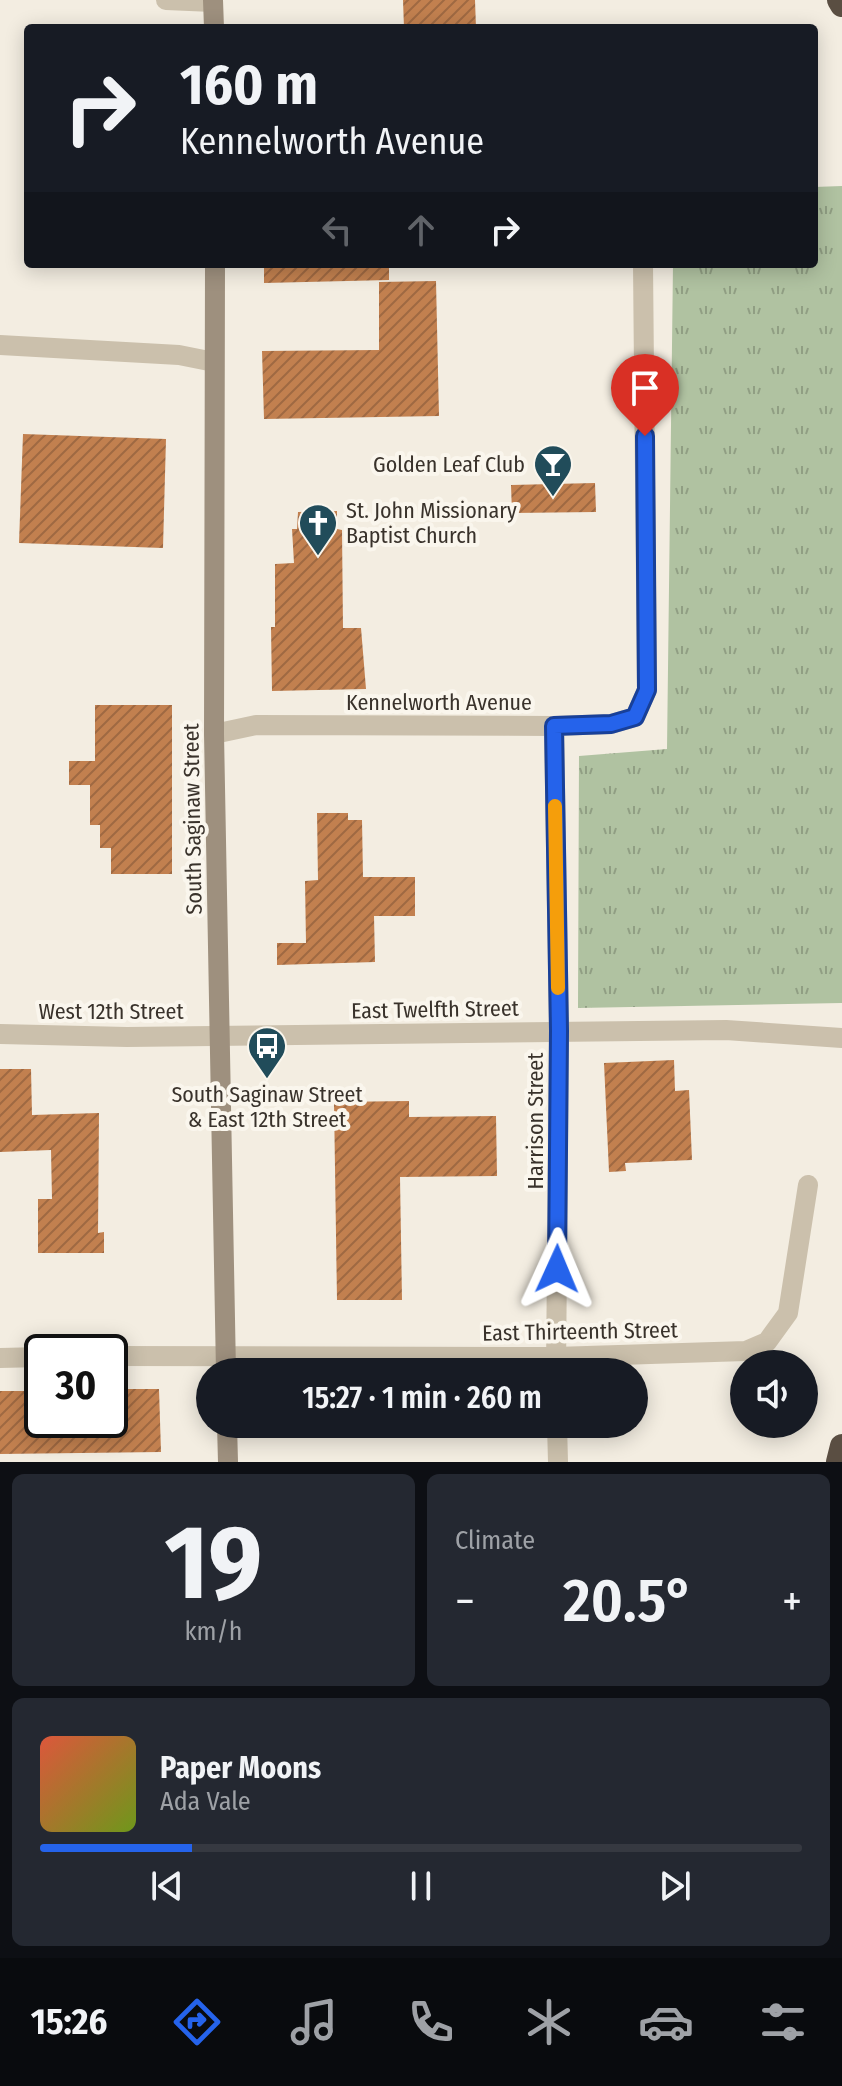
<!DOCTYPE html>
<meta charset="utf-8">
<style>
:root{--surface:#171b24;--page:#242831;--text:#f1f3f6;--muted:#9ea1a6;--line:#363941;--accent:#2563eb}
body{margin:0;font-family:"Fira Sans Condensed",sans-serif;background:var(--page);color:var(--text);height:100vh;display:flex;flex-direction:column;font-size:30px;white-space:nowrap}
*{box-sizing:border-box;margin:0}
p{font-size:26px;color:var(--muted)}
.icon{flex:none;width:44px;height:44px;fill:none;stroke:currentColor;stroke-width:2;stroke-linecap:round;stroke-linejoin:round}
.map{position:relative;height:1462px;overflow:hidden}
.side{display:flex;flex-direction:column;gap:12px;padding:12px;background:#0d0f14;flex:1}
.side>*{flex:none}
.top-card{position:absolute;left:24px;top:24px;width:794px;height:244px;border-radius:8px;box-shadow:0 4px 20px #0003;background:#171b24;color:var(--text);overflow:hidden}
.controls{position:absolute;left:730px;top:1350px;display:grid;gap:16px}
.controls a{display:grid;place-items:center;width:88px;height:88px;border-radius:50%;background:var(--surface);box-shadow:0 4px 20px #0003;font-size:40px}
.speed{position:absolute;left:24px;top:1334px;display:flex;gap:16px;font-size:40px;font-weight:700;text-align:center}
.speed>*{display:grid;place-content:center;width:104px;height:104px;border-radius:50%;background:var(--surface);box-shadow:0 4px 20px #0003;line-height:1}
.speed .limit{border:4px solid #111;border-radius:12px;background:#fff;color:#111}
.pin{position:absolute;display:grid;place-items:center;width:68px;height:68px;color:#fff;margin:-82px -34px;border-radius:50% 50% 50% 0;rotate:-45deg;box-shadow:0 0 8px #0007}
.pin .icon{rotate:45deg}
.me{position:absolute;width:88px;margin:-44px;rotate:1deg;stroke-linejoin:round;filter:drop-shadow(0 0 6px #0008)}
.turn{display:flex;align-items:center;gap:28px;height:168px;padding:0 24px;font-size:36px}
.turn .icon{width:104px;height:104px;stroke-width:2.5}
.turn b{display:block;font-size:56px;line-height:68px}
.lanes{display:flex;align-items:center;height:76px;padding:0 24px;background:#0003;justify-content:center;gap:40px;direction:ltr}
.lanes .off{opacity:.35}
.big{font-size:60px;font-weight:600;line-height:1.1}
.side .card{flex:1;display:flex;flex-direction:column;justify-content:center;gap:12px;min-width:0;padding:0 28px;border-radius:12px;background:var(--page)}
.side .dial{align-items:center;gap:0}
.dial b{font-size:104px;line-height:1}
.song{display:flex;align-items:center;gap:24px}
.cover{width:96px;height:96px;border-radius:12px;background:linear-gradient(135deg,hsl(10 70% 55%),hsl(80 70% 35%))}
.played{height:8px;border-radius:4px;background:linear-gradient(90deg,var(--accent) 20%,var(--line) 20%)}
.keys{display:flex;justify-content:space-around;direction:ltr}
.heat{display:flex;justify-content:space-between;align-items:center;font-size:44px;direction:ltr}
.side .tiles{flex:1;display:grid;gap:12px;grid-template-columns:1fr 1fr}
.card:last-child{grid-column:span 2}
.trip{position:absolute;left:196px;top:1358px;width:452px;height:80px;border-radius:40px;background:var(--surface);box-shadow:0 4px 20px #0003;font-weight:600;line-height:80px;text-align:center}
.tab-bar{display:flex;height:128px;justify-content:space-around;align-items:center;background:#090b0e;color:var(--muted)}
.tab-bar .icon{width:56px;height:56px}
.tab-bar .selected{color:var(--accent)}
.tab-bar b{font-size:36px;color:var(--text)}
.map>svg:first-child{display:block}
</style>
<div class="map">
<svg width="842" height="1462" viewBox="0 0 842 1462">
<defs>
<pattern id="grass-tufts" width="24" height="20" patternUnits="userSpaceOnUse" patternTransform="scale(2)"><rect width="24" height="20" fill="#b0c2a1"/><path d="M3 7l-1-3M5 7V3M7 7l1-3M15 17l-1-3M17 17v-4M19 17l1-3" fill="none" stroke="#909e83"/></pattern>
<pattern id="building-hatch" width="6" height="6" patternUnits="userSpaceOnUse" patternTransform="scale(2)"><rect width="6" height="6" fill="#c2804f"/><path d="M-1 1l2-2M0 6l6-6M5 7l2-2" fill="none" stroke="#9f6942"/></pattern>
</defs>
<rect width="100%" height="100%" fill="#f3ede1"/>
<path fill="url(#grass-tufts)" d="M842,186v817l-264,5 1,-252 88,-7 6,-485h141v-77z"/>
<path fill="url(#building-hatch)" d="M403,0h72l1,28h-72z
M264,264h125v16l-125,3z
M436,281l3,135 -175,3 -2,-68 117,-1v-68z
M23,434l143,5 -3,109 -144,-5z
M595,483l1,29 -84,1 -1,-28z
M337,511v18l5,1 1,98h18l5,61 -94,2 -1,-64h4v-63l19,-1 -2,-34h5l1,-17z
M95,705h77v169h-61v-26h-11v-23h-10v-40h-21v-24h26z
M317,813h31v7h14l1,57h52v39h-41l1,46 -98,3v-22h29l-1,-62 13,-1z
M674,1060l1,31 14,-1 3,70 -67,3 1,8 -17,1 -5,-109z
M0,1069h31l1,46 67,-2 -1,120 6,-1v21h-66v-54h14l-1,-49 -51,2z
M409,1101v16l87,-1 1,60 -97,1 2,123h-65l-3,-198z
M110,1389h49l2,63 -161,2v-63h42v29h68z"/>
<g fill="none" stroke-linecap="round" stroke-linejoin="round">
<path stroke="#cbc0ac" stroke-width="20" d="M166,0l47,2
M0,345l179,10 35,7
M554,726l5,305 -3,341
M214,734l42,-9 298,1 57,-2 24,-7 12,-27 -4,-426
M110,1356l445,1 191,-6 21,-9 21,-29 20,-128
M0,1358l42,-1
M557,1424l1,38"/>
<path stroke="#cbc0ac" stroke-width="20" d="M0,1034l127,3 599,-7 116,8"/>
<path stroke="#9e907e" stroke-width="20" d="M213,0l1,28
M215,264l-1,470 12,638
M227,1424l1,38"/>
<path stroke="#5a4e42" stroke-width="24" d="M839,0l3,5
M838,1462l4,-16"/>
</g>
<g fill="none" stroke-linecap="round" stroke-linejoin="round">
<g stroke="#184099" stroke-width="20">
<path id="route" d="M557,1269l2,-238 -5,-305 57,-2 24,-7 12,-27 -2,-254"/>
</g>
<use href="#route" stroke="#2563eb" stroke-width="14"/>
<path stroke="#f59e0b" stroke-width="14" d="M555,806l3,182"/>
</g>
<defs>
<g id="bar-pin" transform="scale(2)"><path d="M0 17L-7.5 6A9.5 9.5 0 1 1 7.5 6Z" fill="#214c5a" stroke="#faf6ed"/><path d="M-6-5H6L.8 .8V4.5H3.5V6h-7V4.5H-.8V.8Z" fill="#fff"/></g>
<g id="church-pin" transform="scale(2)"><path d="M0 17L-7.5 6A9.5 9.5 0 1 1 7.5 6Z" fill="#214c5a" stroke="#faf6ed"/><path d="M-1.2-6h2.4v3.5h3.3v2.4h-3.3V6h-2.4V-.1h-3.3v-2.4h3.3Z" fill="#fff"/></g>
<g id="bus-pin" transform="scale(2)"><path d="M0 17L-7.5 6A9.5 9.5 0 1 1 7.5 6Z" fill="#214c5a" stroke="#faf6ed"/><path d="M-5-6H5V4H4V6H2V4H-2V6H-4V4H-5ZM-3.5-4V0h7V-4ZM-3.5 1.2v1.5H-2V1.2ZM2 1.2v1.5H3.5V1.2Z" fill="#fff"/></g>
</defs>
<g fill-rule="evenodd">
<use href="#bar-pin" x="553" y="464"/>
<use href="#church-pin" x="318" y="523"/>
<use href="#bus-pin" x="267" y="1046"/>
</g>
<g text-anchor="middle" stroke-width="8" stroke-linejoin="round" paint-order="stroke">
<g font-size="22" fill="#39322b" stroke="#faf6ed" text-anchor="end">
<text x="525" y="472">Golden Leaf Club</text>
<text x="346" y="518" text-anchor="start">St. John Missionary<tspan x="346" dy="25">Baptist Church</tspan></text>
<text x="267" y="1102" text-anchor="middle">South Saginaw Street<tspan x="267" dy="25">&amp; East 12th Street</tspan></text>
</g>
<g font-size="22" fill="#39322b" stroke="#faf6ed">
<text x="439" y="710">Kennelworth Avenue</text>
<text transform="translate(192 819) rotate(-91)" y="8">South Saginaw Street</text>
<text transform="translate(435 1009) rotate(-1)" y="8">East Twelfth Street</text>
<text x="111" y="1019">West 12th Street</text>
<text transform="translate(535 1121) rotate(-90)" y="8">Harrison Street</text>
<text transform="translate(580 1331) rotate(-1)" y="8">East Thirteenth Street</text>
</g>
</g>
</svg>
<div class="controls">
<a><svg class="icon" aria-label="sound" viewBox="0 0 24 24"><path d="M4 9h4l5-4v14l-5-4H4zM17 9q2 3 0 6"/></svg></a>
</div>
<div class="speed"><div class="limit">30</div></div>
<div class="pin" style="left:645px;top:436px;background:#d93025"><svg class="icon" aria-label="arrive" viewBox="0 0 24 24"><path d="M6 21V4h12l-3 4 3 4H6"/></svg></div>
<svg class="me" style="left:557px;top:1269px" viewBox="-20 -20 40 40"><path d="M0-17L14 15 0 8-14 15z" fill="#2563eb" stroke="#fff" stroke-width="4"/></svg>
<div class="trip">15:27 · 1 min · 260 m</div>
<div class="top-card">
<div class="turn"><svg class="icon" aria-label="right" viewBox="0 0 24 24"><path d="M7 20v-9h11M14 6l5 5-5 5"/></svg><div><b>160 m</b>Kennelworth Avenue</div></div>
<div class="lanes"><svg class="icon off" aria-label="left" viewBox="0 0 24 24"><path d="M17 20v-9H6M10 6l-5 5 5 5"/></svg><svg class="icon off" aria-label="ahead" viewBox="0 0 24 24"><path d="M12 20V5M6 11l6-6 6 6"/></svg><svg class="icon" aria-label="right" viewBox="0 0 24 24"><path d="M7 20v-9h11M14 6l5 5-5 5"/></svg></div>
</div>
</div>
<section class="side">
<div class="tiles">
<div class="card dial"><b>19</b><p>km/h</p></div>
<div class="card"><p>Climate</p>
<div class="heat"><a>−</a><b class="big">20.5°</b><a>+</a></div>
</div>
<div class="card">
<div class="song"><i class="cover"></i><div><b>Paper Moons</b><p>Ada Vale</p></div></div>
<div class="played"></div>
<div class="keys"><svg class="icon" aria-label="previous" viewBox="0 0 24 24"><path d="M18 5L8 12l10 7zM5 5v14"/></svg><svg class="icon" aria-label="pause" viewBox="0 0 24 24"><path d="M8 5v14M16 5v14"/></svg><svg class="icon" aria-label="next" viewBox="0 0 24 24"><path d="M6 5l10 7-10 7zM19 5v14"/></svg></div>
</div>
</div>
</section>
<nav class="tab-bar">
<b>15:26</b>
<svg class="icon selected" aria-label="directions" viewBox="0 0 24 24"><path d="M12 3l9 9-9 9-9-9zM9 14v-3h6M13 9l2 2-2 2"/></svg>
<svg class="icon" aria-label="music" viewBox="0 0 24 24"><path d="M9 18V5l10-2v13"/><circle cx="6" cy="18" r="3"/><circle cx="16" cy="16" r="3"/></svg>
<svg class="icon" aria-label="phone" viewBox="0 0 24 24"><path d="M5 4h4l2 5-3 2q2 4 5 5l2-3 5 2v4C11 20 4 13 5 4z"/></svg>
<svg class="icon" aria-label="climate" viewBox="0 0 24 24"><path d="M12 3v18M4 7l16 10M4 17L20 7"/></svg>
<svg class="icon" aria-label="car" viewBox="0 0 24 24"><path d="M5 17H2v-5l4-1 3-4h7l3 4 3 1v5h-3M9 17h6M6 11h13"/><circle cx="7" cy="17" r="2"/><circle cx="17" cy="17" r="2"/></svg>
<svg class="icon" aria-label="filters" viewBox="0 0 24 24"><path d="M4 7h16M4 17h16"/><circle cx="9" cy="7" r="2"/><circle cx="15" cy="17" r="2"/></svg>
</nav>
